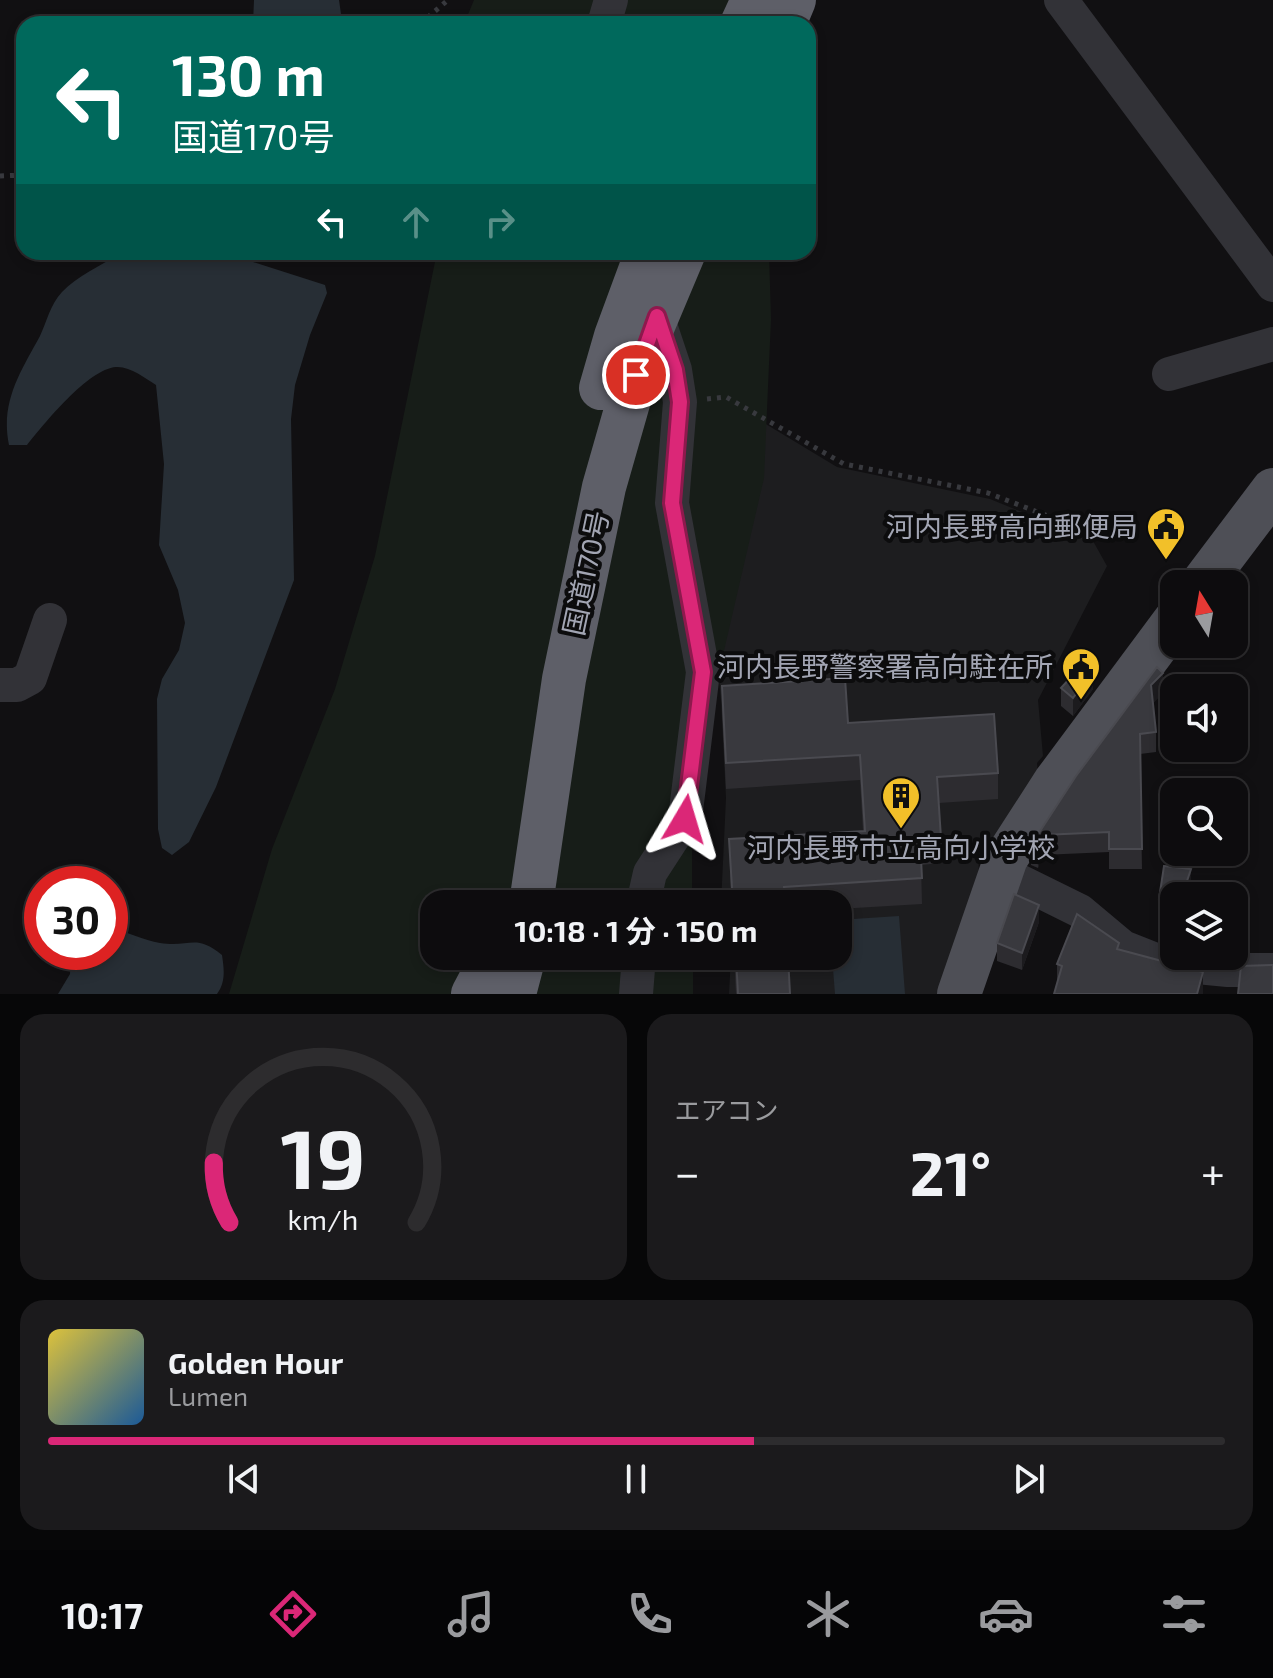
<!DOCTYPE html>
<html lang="ja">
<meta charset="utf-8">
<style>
:root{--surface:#0d0c0e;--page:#1b1a1c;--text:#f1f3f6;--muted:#9a9b9e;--line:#2d2c2e;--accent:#db2777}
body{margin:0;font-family:"Exo 2","Noto Sans JP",sans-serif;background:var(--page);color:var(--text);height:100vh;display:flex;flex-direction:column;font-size:30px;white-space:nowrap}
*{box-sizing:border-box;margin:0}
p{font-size:26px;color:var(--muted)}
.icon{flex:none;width:44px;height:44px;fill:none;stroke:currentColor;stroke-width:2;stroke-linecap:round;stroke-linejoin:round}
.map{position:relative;height:994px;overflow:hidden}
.side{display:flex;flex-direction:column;gap:20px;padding:20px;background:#070708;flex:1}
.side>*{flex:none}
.guide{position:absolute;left:16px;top:16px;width:800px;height:244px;border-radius:24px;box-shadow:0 4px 12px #0003,0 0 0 2px var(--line);background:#00695c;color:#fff;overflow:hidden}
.needle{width:52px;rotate:349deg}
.controls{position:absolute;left:1160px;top:570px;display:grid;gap:16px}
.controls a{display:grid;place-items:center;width:88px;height:88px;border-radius:16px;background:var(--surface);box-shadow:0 4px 12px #0003,0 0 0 2px var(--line);font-size:40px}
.speed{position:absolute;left:24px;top:866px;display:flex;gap:16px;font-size:40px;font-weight:700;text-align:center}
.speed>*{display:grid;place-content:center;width:104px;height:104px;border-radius:50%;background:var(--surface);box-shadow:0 4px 12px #0003,0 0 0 2px var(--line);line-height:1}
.speed .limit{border:12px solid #d22;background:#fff;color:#111}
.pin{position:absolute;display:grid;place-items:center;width:68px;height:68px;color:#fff;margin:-34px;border:4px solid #fff;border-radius:50%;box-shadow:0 2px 8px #0007}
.me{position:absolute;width:88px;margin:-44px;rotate:7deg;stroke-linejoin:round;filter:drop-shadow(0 0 6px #0008)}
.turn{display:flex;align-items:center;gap:28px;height:168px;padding:0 24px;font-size:36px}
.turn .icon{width:104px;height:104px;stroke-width:2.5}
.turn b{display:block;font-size:56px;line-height:68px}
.lanes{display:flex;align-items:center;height:76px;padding:0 24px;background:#0003;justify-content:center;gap:40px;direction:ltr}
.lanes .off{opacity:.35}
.big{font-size:60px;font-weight:700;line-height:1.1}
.side .widget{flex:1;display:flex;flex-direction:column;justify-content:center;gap:12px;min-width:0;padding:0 28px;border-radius:24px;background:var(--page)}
.side .dial{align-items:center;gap:0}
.dial svg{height:208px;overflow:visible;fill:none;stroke:var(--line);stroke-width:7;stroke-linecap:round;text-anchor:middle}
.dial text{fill:var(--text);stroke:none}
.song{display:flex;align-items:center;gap:24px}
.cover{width:96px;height:96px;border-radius:12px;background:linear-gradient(135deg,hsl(50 70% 55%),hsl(210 70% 35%))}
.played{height:8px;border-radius:4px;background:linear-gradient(90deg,var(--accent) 60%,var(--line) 60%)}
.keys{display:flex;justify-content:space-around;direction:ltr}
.heat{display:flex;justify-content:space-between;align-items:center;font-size:44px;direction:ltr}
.side .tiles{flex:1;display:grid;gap:20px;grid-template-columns:1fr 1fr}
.widget:last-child{grid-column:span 2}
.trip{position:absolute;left:420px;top:890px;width:432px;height:80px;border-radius:24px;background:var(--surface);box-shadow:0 4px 12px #0003,0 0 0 2px var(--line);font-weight:700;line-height:80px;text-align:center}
.dock{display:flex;height:128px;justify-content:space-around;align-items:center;background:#050506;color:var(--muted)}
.dock .icon{width:56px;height:56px}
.dock .on{color:var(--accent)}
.dock b{font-size:36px;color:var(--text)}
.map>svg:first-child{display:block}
</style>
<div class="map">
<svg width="1273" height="994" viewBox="0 0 1273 994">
<rect width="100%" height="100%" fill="#111012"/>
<path fill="#1d1d1f" d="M746,412l91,55 153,32 103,42 14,25 -69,134 5,56 -6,7 1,11 -40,60 -20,11 1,33 -39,116h-211l2,-38h107v-52h-117l5,-106 -5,-97 -8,-92z"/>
<path fill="#171d18" d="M474,0h274l3,24h-287z
M437,252h332l2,67 -7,159 -54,233 -18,124v69h-258v52h259v38h-464l43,-145 63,-160 40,-133z"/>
<path fill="#272e35" d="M254,0h85l3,21 -1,3h-88z
M123,252h99l103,33 2,8 -17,42 -15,50 -4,34 3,161 -78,207 -27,55 -17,13 -10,-7 -4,-19 -1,-130 5,-20 17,-29 6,-27 -7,-33 -19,-45 5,-81 -8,-79c-11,-7 -26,-19 -40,-18 -28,2 -72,57 -89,78h-18c-9,-43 12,-74 31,-109 7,-15 10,-31 22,-44 15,-16 42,-28 61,-40z
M899,916l6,78h-70l-3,-38h6v-36z
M110,927c16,5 34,13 50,16 30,5 35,-10 62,12 2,14 4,27 -5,39h-159l12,-20 1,-22h39z"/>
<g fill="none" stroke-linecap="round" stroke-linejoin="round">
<path stroke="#38393e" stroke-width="5" stroke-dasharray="4 6" stroke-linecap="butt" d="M420,24l28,-24
M0,176l24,-1
M301,252l25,8 12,-8
M707,399l19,-2 118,67 144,29 120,46"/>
<path stroke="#323237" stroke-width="34" d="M1061,0l212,285
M604,24l7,-24
M1169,374l104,-30
M0,685h17l13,-7 20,-58
M1001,872l79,39 43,36 43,17 62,6h45
M643,904l7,-31 35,-54 18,-147 -31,-169 8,-101 -5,-32 -18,-54
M636,994l3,-38"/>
<path stroke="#4e4f56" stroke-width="44" d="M1202,584l71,-94
M959,994l47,-136 49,-76 119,-160"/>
<path stroke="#5e5f68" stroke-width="44" d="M742,24l11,-24
M784,24l10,-24
M601,388l15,-52 31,-84
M531,904l33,-225 40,-192 40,-140 40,-95
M473,994l20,-38
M514,994l10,-38"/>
</g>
<path fill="#2d2c30" d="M722,686l126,37 150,50v26l-59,4 2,60 -20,2 1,39 -84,5v-5h-107l-2,-65 134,-8 -3,-51 -134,9 -4,-78z
M1061,688l32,1 -20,27 -12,-10z
M1163,693l-10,10 3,29v20l-16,2 2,115h-33v-17l-67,3 -4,13 -7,-3v-20l45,-69z
M1174,896v31l-15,-2v-26z
M1039,922l-17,48 -25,-9v-18z
M1119,950l84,44 -146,-11v-19z
M734,956h54l2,38h-54z"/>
<path fill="#1c1b1e" d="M1093,671v18l-20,27v-18z
M1163,673v20l-12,12v-20z
M1042,835v20l-4,13v-20z
M1191,869v26l-9,1z
M1039,905v17l-17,48v-17z
M1203,972v22h-6z"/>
<path fill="#39393e" stroke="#4a4a50" stroke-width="2" d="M1084,663l9,8 -20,27 -12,-10z
M1157,667l6,6 -12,12 5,47 -16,2 2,115h-33v-17l-67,3 -4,13 -7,-3 45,-69z
M845,678l3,45 146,-9 4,59 -61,4 4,61 -21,1 2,39 -138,9 1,17h-52l-4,-65 136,-8 -5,-76 -134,8 -4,-77z
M1164,866l27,3 -9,27h-8v5l-15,-2z
M1014,894l25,11 -17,48 -25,-10z
M1077,914l42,29 -2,6 86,23 -6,22h-143l8,-28 -5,-2z
M736,956h52l2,38h-52z
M1273,965v29h-35l3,-28z"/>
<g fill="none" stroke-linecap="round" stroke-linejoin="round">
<g stroke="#8e194d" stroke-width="20">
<path id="route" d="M636,375l21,-59 18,54 5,32 -8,101 31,169 -18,147"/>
</g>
<use href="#route" stroke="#db2777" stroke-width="14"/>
</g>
<defs>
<g id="civic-pin" transform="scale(2)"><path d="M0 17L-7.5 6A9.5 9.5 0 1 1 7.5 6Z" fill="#f2c029" stroke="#0c0c0d"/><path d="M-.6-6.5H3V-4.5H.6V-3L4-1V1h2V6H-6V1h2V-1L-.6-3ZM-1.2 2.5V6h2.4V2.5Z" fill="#111"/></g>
<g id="building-pin" transform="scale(2)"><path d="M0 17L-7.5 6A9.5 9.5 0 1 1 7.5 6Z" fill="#f2c029" stroke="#0c0c0d"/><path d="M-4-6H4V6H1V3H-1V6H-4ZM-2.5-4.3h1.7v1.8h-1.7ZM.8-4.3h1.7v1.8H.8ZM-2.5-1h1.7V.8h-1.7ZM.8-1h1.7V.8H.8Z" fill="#111"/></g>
</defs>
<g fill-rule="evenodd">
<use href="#civic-pin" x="1166" y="527"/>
<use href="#civic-pin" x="1081" y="667"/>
<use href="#building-pin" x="901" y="796"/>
</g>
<g text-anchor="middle" stroke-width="8" stroke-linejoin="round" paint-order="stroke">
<g font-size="28" fill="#a2a5b3" stroke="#0c0c0d" text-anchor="end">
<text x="1138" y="537">河内長野高向郵便局</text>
<text x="1053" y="677">河内長野警察署高向駐在所</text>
<text x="901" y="858" text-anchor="middle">河内長野市立高向小学校</text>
</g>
<g font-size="28" fill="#a2a5b3" stroke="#0c0c0d">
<text transform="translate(586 573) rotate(-78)" y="10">国道170号</text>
</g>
</g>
</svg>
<div class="controls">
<a><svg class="needle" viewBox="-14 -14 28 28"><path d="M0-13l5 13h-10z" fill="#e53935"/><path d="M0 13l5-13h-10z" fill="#9a9b9e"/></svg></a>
<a><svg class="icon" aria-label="sound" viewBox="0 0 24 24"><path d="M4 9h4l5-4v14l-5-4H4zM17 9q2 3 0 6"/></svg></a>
<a><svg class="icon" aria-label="search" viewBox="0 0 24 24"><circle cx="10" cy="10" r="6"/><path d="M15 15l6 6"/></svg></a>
<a><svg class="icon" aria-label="layers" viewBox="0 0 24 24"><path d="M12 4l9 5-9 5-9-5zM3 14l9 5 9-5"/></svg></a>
</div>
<div class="speed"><div class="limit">30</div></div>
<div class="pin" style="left:636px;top:375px;background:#d93025"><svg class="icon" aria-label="arrive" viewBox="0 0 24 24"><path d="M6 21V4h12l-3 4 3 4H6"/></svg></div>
<svg class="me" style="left:685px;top:819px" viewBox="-20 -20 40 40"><path d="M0-17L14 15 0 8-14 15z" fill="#db2777" stroke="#fff" stroke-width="4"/></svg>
<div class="trip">10:18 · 1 分 · 150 m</div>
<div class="guide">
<div class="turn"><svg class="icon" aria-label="left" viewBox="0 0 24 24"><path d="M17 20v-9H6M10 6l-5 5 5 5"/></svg><div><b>130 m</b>国道170号</div></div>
<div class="lanes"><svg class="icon" aria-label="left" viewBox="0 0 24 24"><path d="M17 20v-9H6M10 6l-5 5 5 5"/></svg><svg class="icon off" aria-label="ahead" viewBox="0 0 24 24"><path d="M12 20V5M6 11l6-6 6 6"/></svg><svg class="icon off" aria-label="right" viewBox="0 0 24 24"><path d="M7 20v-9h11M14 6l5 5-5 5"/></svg></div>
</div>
</div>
<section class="side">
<div class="tiles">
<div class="widget dial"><svg viewBox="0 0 100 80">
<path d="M14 69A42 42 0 1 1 86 69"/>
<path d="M14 69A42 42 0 0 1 8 46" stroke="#db2777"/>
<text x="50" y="56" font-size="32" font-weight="700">19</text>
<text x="50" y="72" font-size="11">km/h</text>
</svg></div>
<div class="widget"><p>エアコン</p>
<div class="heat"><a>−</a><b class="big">21°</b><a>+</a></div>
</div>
<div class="widget">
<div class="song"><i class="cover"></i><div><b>Golden Hour</b><p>Lumen</p></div></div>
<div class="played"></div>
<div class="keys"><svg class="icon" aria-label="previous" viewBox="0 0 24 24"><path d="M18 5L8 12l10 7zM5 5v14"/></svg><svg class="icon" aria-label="pause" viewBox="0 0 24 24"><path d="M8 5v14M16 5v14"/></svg><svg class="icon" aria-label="next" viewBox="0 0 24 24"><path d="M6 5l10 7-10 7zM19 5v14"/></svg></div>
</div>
</div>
</section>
<nav class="dock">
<b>10:17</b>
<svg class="icon on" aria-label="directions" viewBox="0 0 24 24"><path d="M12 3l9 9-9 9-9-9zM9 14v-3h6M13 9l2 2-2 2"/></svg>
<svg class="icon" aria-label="music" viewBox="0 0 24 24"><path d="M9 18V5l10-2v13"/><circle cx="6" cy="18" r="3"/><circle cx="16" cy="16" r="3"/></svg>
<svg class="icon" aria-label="phone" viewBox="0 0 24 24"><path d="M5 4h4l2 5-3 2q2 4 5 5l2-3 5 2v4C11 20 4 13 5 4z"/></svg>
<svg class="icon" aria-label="climate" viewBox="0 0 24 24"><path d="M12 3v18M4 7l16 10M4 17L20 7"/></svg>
<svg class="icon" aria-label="car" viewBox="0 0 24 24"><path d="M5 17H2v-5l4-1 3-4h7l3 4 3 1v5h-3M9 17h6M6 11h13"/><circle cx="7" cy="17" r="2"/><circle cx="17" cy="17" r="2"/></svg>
<svg class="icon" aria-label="filters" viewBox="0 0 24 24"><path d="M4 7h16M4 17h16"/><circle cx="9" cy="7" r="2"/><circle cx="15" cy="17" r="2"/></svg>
</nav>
